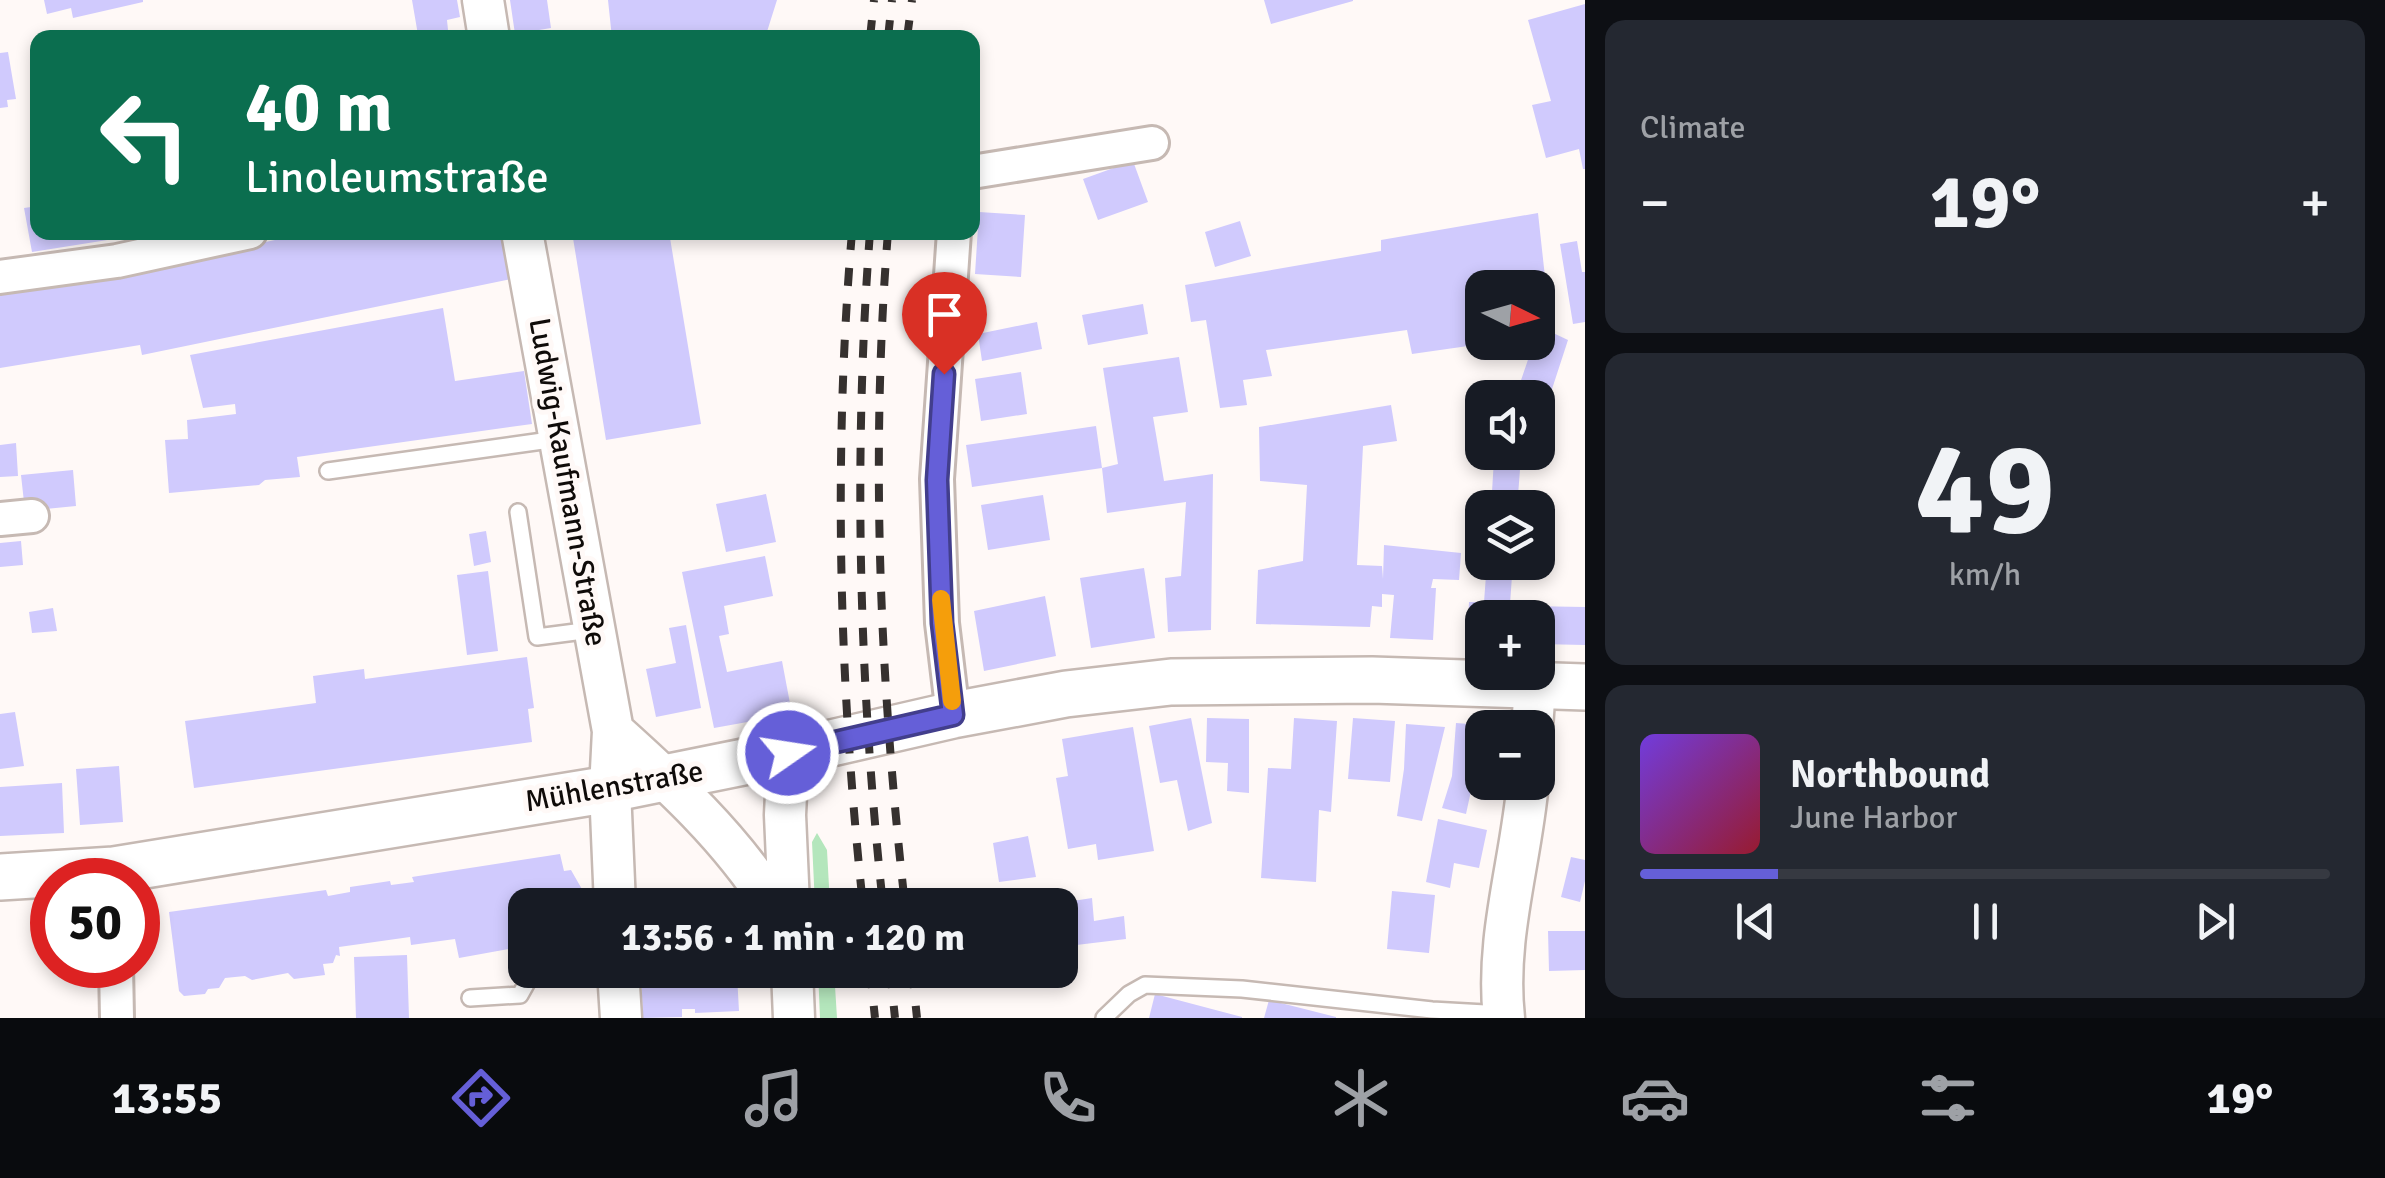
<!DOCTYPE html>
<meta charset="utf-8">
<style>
:root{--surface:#171b24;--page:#242831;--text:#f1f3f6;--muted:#9ea1a6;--line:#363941;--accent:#655fd8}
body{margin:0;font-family:Signika,sans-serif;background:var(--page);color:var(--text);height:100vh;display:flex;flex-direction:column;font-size:38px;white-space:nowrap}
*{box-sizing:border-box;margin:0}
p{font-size:32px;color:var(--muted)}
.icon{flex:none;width:55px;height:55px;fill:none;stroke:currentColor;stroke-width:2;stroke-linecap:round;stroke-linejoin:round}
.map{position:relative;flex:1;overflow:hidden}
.sheet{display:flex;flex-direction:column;gap:20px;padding:20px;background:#0d0f14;width:800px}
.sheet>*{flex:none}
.guide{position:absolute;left:30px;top:30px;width:950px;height:210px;border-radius:20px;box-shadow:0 5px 15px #0003;background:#0b6e4f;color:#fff;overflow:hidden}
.needle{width:65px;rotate:95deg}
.fabs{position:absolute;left:1465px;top:270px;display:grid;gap:20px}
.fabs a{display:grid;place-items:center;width:90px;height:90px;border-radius:20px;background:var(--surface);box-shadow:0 5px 15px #0003;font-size:50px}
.speed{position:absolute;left:30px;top:858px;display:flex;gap:20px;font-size:50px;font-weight:700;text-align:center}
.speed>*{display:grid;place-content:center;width:130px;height:130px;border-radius:50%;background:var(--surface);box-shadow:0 5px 15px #0003;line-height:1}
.speed .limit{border:15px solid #d22;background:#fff;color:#111}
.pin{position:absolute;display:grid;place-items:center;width:85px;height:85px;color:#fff;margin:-102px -42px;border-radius:50% 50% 50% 0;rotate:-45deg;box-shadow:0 0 10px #0007}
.pin .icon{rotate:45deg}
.me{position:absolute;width:110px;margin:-55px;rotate:77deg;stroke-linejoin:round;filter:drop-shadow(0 0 8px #0008)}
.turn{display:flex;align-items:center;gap:35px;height:210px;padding:0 50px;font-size:45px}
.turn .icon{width:130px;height:130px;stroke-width:2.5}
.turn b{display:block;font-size:70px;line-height:85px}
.big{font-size:75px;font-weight:700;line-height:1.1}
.sheet .tile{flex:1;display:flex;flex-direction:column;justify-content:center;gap:15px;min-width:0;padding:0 35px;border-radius:20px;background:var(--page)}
.sheet .dial{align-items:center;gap:0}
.dial b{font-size:130px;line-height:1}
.song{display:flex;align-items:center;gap:30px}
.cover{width:120px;height:120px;border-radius:15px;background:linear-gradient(135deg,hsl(260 70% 55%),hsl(350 70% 35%))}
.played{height:10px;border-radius:5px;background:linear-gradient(90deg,var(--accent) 20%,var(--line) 20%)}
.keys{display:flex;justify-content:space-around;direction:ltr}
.heat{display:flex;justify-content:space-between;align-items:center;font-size:55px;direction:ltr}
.trip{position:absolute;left:508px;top:888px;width:570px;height:100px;border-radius:20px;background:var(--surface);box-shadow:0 5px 15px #0003;font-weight:700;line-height:100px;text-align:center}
.tabs{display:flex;height:160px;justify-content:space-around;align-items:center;background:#090b0e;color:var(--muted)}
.tabs .icon{width:70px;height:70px}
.tabs .on{color:var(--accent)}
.tabs b{font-size:45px;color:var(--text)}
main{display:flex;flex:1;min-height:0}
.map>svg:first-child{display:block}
</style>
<main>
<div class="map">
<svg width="1585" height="1018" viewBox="0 0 1585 1018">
<rect width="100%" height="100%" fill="#fff9f7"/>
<path fill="#b4e6bc" d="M817,833l10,17 3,55h-15l-3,-63z
M818,970h16l3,48h-17z"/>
<path fill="#d0cafd" d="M44,0h99v2l-70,16 -2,-10 -24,6z
M412,0h45l3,17 -13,3 1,10 -30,5z
M510,0h37l4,28 -36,6z
M608,0h169l-12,38h-153z
M1264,0h89v1l-82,23z
M1585,4v165h-2l-4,-20 -33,9 -14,-53 19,-4 -23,-81z
M8,52l8,47 -9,1 1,7 -8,1v-55z
M1133,161l15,41 -50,18 -15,-41z
M38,206v26l101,3 -107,17 -8,-44z
M979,212l46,3 -4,62 -46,-3z
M1538,213l13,119 17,8 -30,92v-34h-23l19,-56h4v-54h-56v56l-70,10 -5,-24 -141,20 6,26 -29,4 4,25 -27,3 -14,-88 -15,2 -6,-37 196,-34v-11z
M1240,221l11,35 -36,11 -10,-35z
M312,232h191l8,47 -369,76 -2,-10 -140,23v-76l125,-20z
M572,232h97l32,192 -95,16z
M1577,241l5,31h3v50l-12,2 -13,-80z
M1143,304l5,30 -60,11 -6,-30z
M443,308l12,73 69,-10 8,53 -235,33 3,20 -35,3 -6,5 -90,8 -4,-53 23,-1 -1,-19 49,-6 -1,-10 -32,4 -13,-53z
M1037,322l5,27 -60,12 -4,-27z
M1179,357l9,55 -35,5 11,64 49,-7 -2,156 -43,2 -3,-54 16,-2 5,-74 -79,11 -5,-45 16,-4 -15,-96z
M1021,372l6,42 -46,7 -6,-42z
M1391,405l6,36 -34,5 -6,119 25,1 1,13 1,-34 77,8 -2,27 -26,-1 -2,9h5l-3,52 -43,-2 4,-43 -12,-1v13l-10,-1 -2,21 -114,-3 2,-54 45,-9 4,-76 -47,-4 -1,-54z
M1096,426l6,42 -130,19 -6,-42z
M16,443l2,33 -18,1v-32z
M1521,457l-4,51h-26l3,-49z
M73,470l3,36 -51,5 -4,-36z
M766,494l10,48 -50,10 -10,-48z
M1043,495l7,45 -62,10 -7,-45z
M486,531l5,31 -17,4 -5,-32z
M21,541l2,24 -23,2v-24z
M765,556l8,40 -49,10 5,28 -10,2 8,36 55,-11 10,53 -78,14 -32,-156z
M1487,562h26l-4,56h-27v26l-15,-1 2,-41h15z
M1144,568l11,70 -64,10 -11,-70z
M488,571l10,80 -31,4 -10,-80z
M1045,596l11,60 -72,15 -10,-60z
M1526,606l59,1v38l-47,-1v-26h-12z
M53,608l4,23 -25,2 -3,-21z
M686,625l15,83 -45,9 -10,-48 30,-6 -7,-35z
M527,657l7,51 -6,1 4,33 -338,46 -9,-67 131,-18 -3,-27 51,-7 1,10z
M15,712l9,54 -24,3v-55z
M1191,718l21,105 -24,8 -11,-51 -17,3 -11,-57z
M1207,718l42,1v74l-22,-2 1,-28 -22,-1z
M1294,718l43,3 -6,91 -12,-2 -3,72 -55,-4 7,-110 23,1z
M1353,718l42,3 -5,61 -42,-3z
M1456,723l26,2v53l-8,-1 -8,37 -24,-6 10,-32z
M1406,724l39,3 -23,94 -25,-5 7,-47z
M1133,727l21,124 -56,9 -2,-16 -28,5 -12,-71 12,-2 -6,-37z
M119,766l4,56 -43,3 -4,-56z
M62,783l2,50 -64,3v-49z
M1438,819l49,11 -8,38 -25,-5 -4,25 -24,-6z
M1028,836l8,41 -37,5 -6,-39z
M560,854l4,17 7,-1 16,28 -1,7h-61v41l-66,12 -4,-19 -44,6 -1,-8 -71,10 1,9 -4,-1 -3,8 -10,1 2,11 -31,4 -6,-6 -36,7 -7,-4 -20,2 -6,10 -11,1 -3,5 -21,2 -5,-5 -10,-79 157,-22 2,6 22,-4v-5l40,-6 1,4 23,-3 -2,-5z
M1571,857l14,3v21l-5,21 -19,-5z
M1392,891l43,4 -6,58 -42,-4z
M728,896v9h-48v-4z
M1092,898l2,23 30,-5 2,23 -66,8v-44z
M44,921h8v36h-7z
M1548,931h37v39l-36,1z
M407,955l2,63h-53l-2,-61z
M679,972l1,11 13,-1v-4l44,-3 2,36 -44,2v-4h-13v8l-39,1 -2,-44z
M1155,994l87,23v1h-93z
M1269,1000l67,17v1h-72z"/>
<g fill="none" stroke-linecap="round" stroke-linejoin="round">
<g stroke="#c6b9b3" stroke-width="20">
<path id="service" d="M328,471l229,-32
M518,512l19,125 54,-7
M470,998l50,-3 10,-18 55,-7
M1104,1018l25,-24 16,-9 97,4 190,21 71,4"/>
</g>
<g stroke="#c6b9b3" stroke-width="38">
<path id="minor" d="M972,172l180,-29
M0,277l117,-16 133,-29
M0,519l32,-3
M953,715l-11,-92 -5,-144 17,-247
M116,965l1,53"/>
</g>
<g stroke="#c6b9b3" stroke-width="45">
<path id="tertiary" d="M483,0l6,38
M522,232l91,499 -3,58 5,116
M1532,728l3,-42
M613,731c59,53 117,106 160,174
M788,753l-3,62 4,90
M618,970l3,48
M792,970l2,48
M1504,1018c-9,-80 17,-156 24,-236"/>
</g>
<g stroke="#c6b9b3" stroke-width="50">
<path id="secondary" d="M0,877l114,-7 496,-81 178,-36 165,-38 113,-21 105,-12 201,-2 213,7"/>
</g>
<use href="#service" stroke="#fff" stroke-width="15"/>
<use href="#minor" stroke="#fff" stroke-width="32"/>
<use href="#tertiary" stroke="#fff" stroke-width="40"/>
<use href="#secondary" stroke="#fff" stroke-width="45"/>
<path stroke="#36312f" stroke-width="8" stroke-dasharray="18 18" stroke-linecap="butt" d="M870,38l4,-38
M888,38l4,-38
M907,38l5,-38
M852,232c-19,224 -13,450 11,673
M870,232c-17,224 -11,451 13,673
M888,232c-18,224 -8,450 17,673
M870,970l5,48
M890,970l5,48
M912,970l5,48"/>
</g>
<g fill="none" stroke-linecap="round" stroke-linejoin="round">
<g stroke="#423e8c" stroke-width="25">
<path id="route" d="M788,753l165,-38 -11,-92 -5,-143 7,-106"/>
</g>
<use href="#route" stroke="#655fd8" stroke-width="18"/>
<path stroke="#f59e0b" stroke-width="18" d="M941,599l11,102"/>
</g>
<g text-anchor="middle" stroke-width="10" stroke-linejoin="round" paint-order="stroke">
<g font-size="30" fill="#0f0b09" stroke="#fff9f7">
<text transform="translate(568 482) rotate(80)" y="10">Ludwig-Kaufmann-Straße</text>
<text transform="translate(614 786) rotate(-10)" y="10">Mühlenstraße</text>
</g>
</g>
</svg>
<div class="fabs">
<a><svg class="needle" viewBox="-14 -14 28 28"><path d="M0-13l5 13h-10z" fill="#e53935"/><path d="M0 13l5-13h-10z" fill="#9ea1a6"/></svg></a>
<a><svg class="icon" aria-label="sound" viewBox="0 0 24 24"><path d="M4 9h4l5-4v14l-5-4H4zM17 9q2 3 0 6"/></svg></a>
<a><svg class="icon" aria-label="layers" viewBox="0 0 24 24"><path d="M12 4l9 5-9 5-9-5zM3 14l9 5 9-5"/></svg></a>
<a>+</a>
<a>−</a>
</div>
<div class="speed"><div class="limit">50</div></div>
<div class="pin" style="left:944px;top:374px;background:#d93025"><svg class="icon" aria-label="arrive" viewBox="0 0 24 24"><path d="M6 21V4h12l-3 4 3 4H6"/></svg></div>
<svg class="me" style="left:788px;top:753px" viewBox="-20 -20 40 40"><circle r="17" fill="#655fd8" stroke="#fff" stroke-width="3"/><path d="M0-11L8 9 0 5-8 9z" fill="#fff"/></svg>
<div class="trip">13:56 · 1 min · 120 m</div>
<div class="guide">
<div class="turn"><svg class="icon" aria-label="left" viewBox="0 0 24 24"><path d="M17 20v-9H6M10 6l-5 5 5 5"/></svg><div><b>40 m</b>Linoleumstraße</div></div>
</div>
</div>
<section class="sheet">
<div class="tile"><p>Climate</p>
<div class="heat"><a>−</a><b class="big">19°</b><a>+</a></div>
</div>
<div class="tile dial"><b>49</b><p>km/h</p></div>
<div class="tile">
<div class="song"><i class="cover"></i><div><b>Northbound</b><p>June Harbor</p></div></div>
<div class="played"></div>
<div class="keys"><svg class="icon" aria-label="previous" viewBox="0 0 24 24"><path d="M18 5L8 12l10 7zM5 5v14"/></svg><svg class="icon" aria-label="pause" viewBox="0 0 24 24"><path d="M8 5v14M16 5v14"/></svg><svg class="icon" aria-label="next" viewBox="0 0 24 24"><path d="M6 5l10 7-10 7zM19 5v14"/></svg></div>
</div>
</section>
</main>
<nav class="tabs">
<b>13:55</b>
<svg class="icon on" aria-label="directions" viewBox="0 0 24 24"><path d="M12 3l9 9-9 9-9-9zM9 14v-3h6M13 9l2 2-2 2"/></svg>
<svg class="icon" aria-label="music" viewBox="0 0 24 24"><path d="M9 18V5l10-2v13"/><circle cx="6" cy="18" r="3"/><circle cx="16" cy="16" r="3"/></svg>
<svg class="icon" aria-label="phone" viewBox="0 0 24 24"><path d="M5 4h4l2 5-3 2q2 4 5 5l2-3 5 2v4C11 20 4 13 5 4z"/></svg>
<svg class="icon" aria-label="climate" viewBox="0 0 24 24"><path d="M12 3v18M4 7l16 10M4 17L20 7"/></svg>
<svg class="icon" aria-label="car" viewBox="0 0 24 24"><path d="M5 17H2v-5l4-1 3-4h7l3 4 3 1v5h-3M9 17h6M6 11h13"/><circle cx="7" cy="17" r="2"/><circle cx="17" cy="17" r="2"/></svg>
<svg class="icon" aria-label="filters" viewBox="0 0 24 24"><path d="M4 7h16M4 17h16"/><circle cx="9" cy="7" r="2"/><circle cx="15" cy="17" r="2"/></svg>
<b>19°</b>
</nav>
